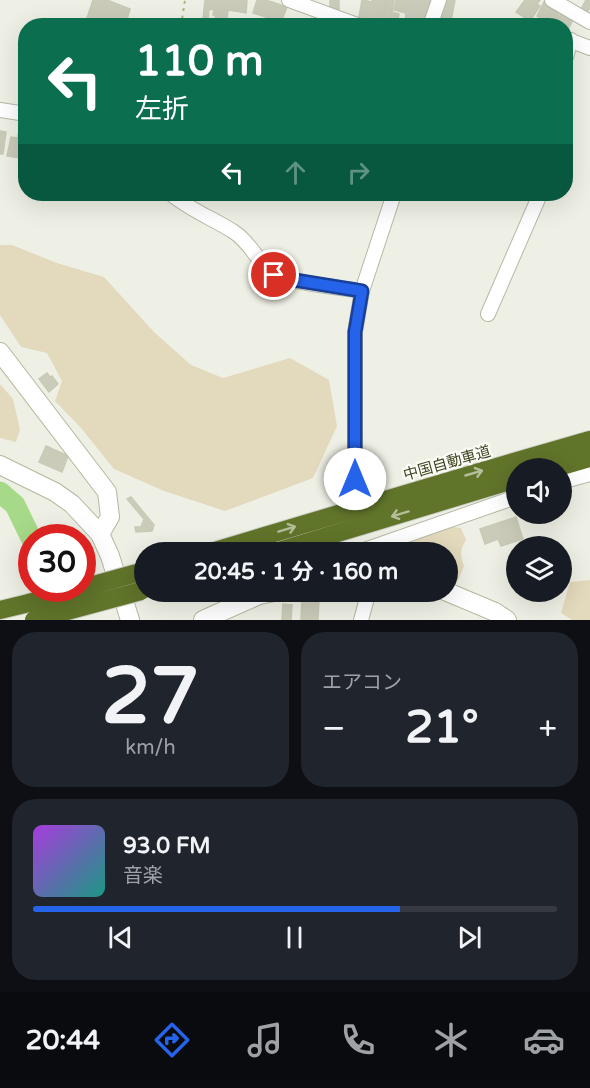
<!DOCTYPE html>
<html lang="ja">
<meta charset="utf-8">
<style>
:root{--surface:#171b24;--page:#20242c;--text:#f1f3f6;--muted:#9ea1a6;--line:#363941;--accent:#2563eb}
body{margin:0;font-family:"Varela Round","Noto Sans JP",sans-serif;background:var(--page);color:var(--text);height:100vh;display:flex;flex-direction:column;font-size:22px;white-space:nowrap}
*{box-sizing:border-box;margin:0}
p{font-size:20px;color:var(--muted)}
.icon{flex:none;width:33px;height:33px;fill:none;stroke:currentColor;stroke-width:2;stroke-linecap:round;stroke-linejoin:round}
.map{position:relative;height:620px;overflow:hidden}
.panel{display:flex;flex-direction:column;gap:12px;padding:12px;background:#0d0f14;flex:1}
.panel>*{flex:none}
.guide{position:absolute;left:18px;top:18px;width:555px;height:183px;border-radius:24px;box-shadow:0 6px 24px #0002;background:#0b6e4f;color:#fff;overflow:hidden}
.fabs{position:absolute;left:506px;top:458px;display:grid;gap:12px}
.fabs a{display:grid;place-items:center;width:66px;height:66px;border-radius:50%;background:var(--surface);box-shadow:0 6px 24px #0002;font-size:30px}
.speed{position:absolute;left:18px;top:524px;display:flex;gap:12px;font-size:30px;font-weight:700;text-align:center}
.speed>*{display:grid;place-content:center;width:78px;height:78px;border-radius:50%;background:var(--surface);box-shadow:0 6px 24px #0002;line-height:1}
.speed .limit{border:9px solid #d22;background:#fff;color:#111}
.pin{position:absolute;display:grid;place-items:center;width:51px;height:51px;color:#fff;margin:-26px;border:3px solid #fff;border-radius:50%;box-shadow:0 2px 6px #0007}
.me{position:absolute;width:66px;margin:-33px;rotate:0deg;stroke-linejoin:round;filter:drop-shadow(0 0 4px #0008)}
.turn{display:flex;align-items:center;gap:21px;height:126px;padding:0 18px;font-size:27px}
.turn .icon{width:78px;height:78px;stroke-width:2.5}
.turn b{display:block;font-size:42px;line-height:51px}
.lanes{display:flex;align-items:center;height:57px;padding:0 18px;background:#0003;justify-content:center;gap:30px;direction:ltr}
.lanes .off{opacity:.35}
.big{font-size:45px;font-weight:700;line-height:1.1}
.panel .widget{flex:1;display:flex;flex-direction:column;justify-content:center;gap:9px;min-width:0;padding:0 21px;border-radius:24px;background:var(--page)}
.panel .dial{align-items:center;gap:0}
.dial b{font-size:78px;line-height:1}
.song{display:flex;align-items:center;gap:18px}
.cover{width:72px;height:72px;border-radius:9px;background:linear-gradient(135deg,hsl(280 70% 55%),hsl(170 70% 35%))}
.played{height:6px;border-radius:3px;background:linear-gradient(90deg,var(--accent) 70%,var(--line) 70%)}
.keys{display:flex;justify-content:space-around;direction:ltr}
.heat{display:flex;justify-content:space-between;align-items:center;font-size:33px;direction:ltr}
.panel .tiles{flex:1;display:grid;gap:12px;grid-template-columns:1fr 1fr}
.widget:last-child{grid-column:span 2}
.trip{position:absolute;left:134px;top:542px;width:324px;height:60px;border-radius:30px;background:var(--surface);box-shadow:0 6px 24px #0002;font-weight:700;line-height:60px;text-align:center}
.menu{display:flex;height:96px;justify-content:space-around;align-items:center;background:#090b0e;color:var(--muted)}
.menu .icon{width:42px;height:42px}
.menu .selected{color:var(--accent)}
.menu b{font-size:27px;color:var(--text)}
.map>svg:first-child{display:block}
</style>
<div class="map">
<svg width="590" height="620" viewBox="0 0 590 620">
<rect width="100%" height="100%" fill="#eff0e5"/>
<path fill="#e3d9bc" d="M0,245h12l45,18 47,14 50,55 37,33 32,13 67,-20 39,22 8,46 -24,52 -88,33 -61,-20 -50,-22 -33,-41 -26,-27 7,-20 -15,-28 -26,-6 -21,-32z
M0,384l13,15 7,31 -4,12 -16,-4z
M453,527l8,1 5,12c-6,9 -6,16 -2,26l-7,17 -10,-2v-29h-72z
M590,580v40h-18l-11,-7 9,-31z"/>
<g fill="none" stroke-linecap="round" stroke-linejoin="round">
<path stroke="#a7da88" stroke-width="21" d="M0,492l15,13 17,35"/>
</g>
<path fill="#cbcbba" stroke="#c9cab6" stroke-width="1.5" d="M93,0h14l23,9 -4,14 4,1v2h-22l-21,-8z
M205,0h42l-1,13 -18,-3 -1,8h-12l1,-3h-3l1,-5 -5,-1 -1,10h-5z
M257,0h9l21,7 -6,15 -28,-9z
M330,0h9v11l-9,-3z
M362,0l10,2v-2h14l-5,24 -11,-3 1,-2 -12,-2z
M387,0h7l-2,12 7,2 -2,12 -15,-2z
M396,0h37l-4,17 -3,-1 -3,10 -18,-2 1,-11 -12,-3z
M444,0h11l-5,26h-5v-4l-5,-1z
M525,0h15l-3,4 3,2 -10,15 -14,-9z
M545,0l15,9 -2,5 2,2 3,-5 11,7 -8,15v-7h-13l-16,-10z
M586,0l4,1v6l-3,6 -6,-4z
M0,131l6,1 -3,22h-3z
M18,135l7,2 1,31 -7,-1 1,-9 -13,-2 4,-19 7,1z
M47,373l3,4 2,-1 6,8 -9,8 -10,-13z
M46,446l22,10 -6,16 -23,-10z
M131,497l23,28 -2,6 -16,1 -1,-5h6l3,-8 -17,-20z
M516,517l7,22 -22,7 -3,-7 -13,5 -5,-15z
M302,597l17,1 -1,22h-17z
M283,604l9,1 -1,15h-9z"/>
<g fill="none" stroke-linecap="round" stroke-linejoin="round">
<g stroke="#b6b9a6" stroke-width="16">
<path id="street" d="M289,0l71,26
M552,0l38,22
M430,26l9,-26
M566,39l24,9
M566,57l5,-17
M0,110l26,4
M171,194c19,16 43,25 63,38 16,10 23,29 38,41 11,9 72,15 90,18
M488,314l50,-115 -2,-5
M561,482l29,-8
M358,493l-3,-14v-147l7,-41 32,-97
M367,549l149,-52
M361,620l8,-29"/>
</g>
<g stroke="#b4b89c" stroke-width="20">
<path id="secondary" d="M0,352l107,140 3,25 -10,17
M0,465l55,27 17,12 28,30 10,22 20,64
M445,591l50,21 12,8
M203,620l56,-25 21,-4"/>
</g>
<g stroke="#cdcec5" stroke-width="20">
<path id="highway" d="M555,468l35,-10
M211,552l268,-80 111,-32
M275,552l241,-73
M0,610l29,-7"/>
</g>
<path stroke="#aeb782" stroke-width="2" stroke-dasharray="3 4.5" stroke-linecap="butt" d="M181,26l4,-26"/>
<use href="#street" stroke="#fff" stroke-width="14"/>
<use href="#secondary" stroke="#fff" stroke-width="18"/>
<use href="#highway" stroke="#60742a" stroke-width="18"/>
<g stroke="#cdcec5" stroke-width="20" stroke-linecap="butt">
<path id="highway-bridge" d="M29,603l108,-30
M34,620l107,-29"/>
</g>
<use href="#highway-bridge" stroke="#60742a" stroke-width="18"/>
</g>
<defs><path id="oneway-shaft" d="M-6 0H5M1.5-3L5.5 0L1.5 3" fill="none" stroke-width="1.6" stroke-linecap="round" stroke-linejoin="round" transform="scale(1.5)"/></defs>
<g stroke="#b5be9a">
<use href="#oneway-shaft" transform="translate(474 473) rotate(-16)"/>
<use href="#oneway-shaft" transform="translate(400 514) rotate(163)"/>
<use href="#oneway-shaft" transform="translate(287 529) rotate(-17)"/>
</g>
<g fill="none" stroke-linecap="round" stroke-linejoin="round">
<g stroke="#184099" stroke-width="15">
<path id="route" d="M274,275l14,4 74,12 -7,41v147"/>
</g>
<use href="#route" stroke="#2563eb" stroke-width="10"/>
</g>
<g text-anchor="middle" stroke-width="4.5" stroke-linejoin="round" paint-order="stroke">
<g font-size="15" fill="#3d4421" stroke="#fbfbf6">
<text transform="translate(447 463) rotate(-16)" y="5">中国自動車道</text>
</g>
</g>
</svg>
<div class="fabs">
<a><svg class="icon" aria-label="sound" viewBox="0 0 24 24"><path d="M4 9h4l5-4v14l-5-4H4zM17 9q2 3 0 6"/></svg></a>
<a><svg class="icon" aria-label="layers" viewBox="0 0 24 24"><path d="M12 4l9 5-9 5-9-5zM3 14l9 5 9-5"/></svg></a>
</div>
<div class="speed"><div class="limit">30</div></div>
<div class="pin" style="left:274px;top:275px;background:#d93025"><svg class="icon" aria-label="arrive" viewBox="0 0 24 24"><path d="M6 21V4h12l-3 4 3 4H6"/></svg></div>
<svg class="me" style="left:355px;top:479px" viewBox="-20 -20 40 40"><circle r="19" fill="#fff"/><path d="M0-13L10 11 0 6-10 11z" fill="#2563eb"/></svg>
<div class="trip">20:45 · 1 分 · 160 m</div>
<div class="guide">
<div class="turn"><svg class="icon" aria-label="left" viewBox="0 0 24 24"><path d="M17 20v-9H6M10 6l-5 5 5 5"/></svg><div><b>110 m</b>左折</div></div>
<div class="lanes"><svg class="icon" aria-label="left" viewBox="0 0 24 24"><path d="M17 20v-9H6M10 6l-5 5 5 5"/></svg><svg class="icon off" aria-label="ahead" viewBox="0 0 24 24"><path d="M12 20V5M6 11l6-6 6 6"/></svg><svg class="icon off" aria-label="right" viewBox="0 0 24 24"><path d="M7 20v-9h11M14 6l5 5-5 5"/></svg></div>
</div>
</div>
<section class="panel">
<div class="tiles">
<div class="widget dial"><b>27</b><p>km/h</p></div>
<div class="widget"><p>エアコン</p>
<div class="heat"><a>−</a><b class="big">21°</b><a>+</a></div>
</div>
<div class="widget">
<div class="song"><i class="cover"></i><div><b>93.0 FM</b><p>音楽</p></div></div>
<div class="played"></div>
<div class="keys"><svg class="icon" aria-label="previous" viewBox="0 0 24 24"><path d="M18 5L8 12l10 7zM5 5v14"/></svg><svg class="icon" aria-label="pause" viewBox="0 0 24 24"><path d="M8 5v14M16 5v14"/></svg><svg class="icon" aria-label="next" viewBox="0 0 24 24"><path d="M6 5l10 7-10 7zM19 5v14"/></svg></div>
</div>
</div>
</section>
<nav class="menu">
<b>20:44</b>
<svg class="icon selected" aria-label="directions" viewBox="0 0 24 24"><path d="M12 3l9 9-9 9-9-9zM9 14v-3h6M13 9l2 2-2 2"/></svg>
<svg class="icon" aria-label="music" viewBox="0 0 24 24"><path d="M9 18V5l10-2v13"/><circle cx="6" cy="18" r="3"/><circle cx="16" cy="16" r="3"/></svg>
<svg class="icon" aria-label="phone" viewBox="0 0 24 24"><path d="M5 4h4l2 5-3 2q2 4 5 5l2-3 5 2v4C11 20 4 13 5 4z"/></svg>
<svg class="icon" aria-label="climate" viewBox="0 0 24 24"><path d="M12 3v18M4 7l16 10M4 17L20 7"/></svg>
<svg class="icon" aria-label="car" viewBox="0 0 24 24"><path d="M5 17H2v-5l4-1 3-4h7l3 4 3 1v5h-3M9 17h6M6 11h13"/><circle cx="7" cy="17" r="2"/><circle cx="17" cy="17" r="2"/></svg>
</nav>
